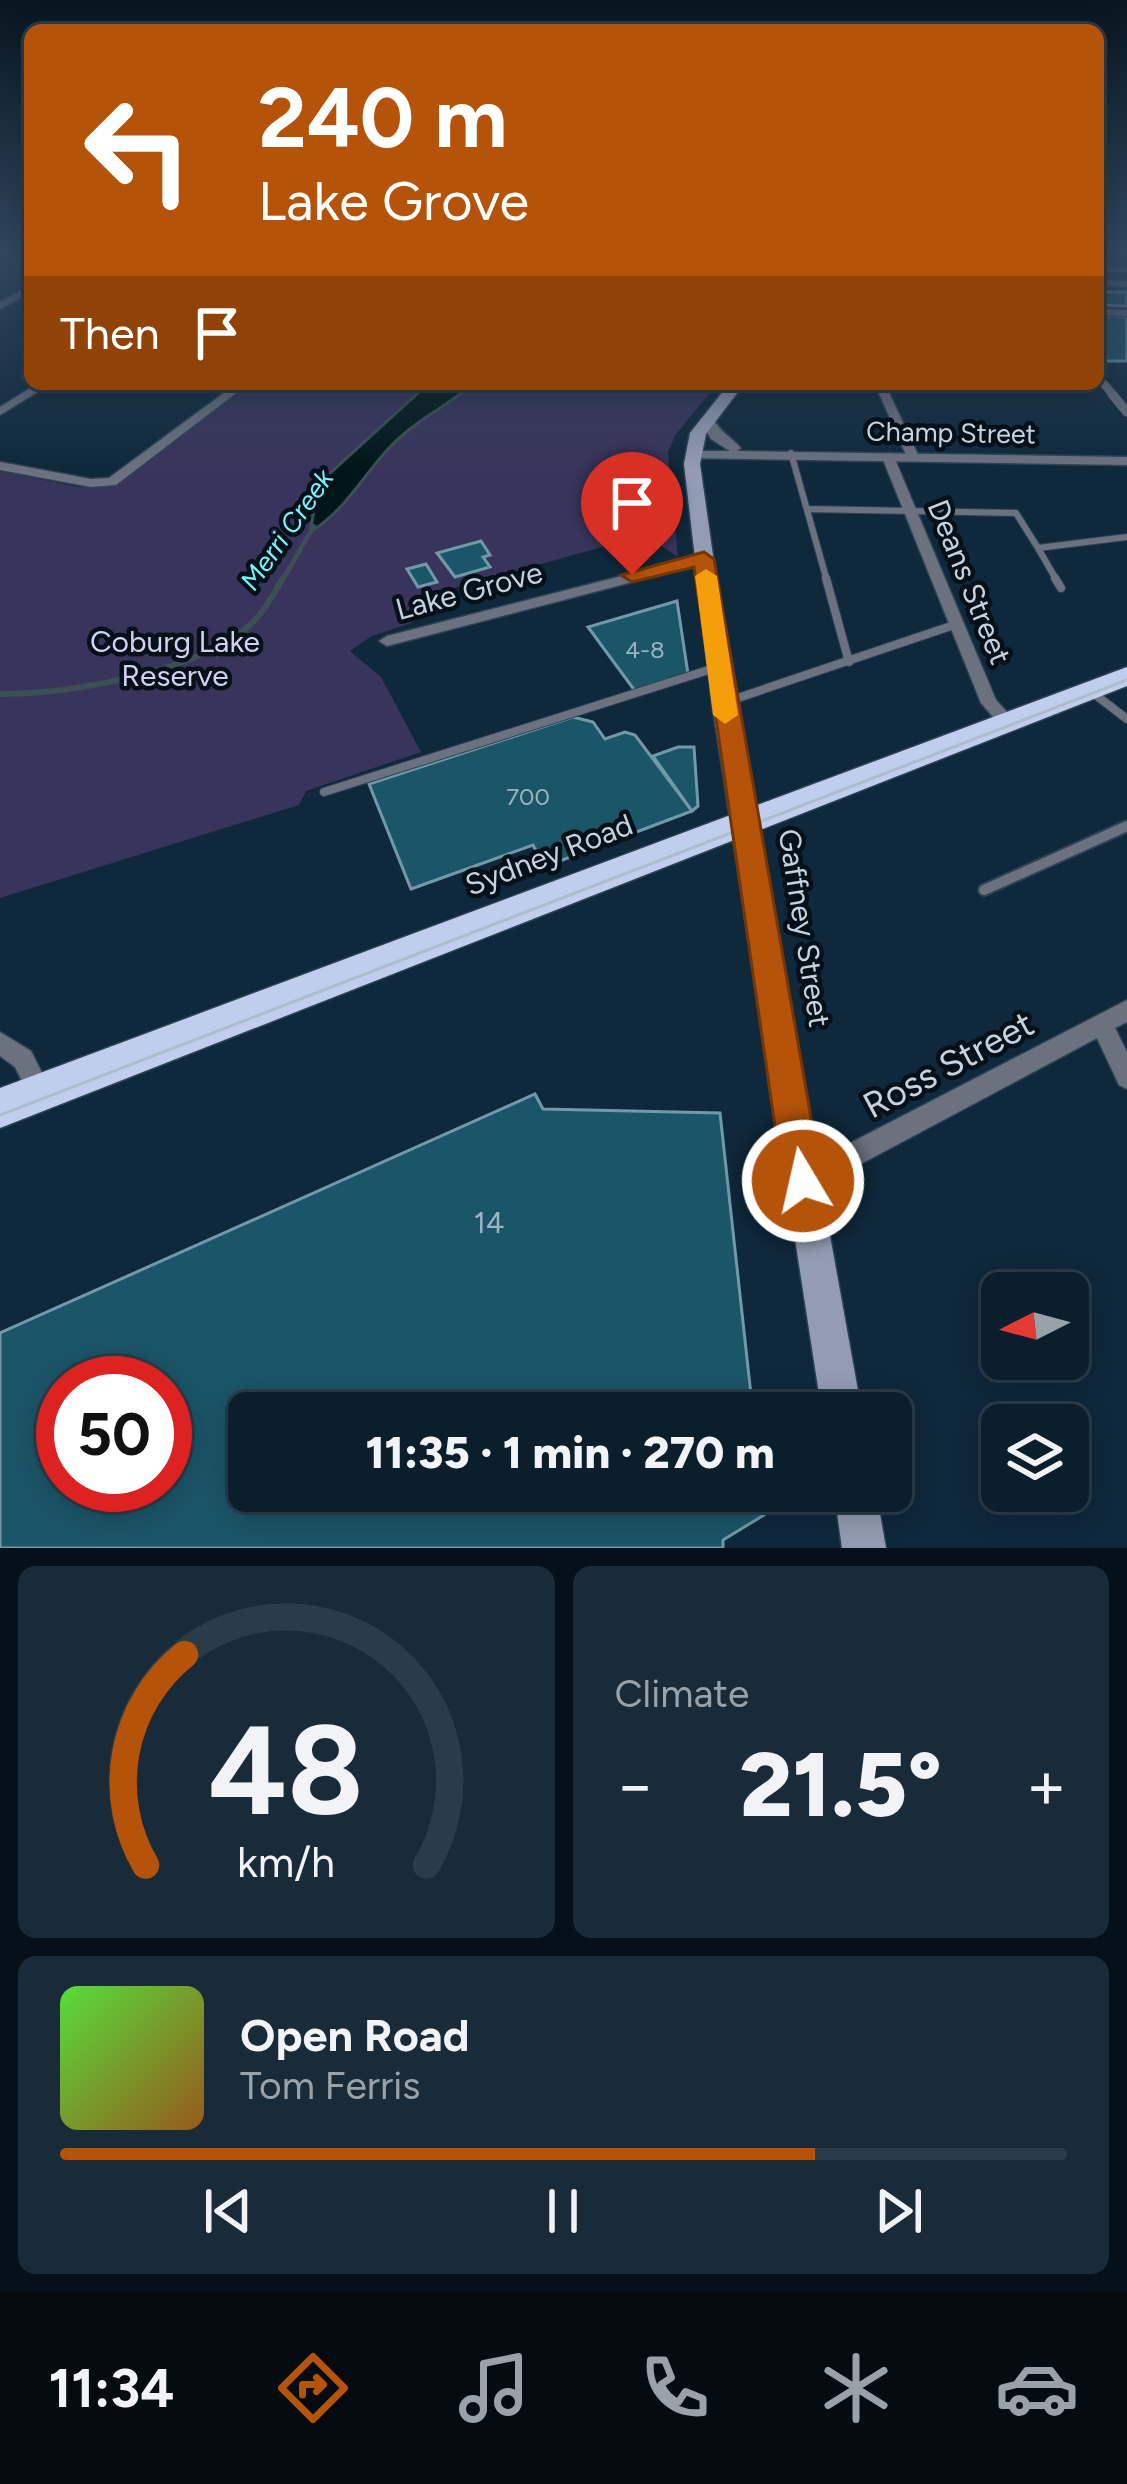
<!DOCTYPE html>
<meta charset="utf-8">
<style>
:root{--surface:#0b1e2c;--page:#192b38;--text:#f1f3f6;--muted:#9aa2a9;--line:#2b3c48;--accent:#b45309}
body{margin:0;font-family:Figtree,sans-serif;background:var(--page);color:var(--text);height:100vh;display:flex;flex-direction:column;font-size:45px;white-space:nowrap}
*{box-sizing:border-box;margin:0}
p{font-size:39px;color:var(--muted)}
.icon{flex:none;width:66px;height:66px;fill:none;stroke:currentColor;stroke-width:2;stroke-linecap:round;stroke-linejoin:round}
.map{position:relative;height:1548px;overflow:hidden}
.drawer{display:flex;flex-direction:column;gap:18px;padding:18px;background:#061018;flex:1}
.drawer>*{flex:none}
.banner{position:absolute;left:24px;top:24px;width:1080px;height:366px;border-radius:18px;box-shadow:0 6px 30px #0003,0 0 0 3px var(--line);background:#b45309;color:#fff;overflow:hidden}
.needle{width:78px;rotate:264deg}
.tools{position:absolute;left:981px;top:1272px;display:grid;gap:24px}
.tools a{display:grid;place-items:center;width:108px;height:108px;border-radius:18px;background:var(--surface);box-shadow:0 6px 30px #0003,0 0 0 3px var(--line);font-size:60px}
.speed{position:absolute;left:36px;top:1356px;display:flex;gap:24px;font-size:60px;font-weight:700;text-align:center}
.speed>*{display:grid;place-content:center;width:156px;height:156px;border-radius:50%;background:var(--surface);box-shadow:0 6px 30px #0003,0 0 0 3px var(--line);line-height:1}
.speed .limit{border:18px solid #d22;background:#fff;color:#111}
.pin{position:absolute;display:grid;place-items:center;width:102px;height:102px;color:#fff;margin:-123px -51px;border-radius:50% 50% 50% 0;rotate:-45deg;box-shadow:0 0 12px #0007}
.pin .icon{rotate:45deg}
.me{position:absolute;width:132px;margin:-66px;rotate:351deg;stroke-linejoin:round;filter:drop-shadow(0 0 9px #0008)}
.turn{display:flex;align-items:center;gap:42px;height:252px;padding:0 36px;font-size:54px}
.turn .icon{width:156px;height:156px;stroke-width:2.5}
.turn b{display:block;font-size:84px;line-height:102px}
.then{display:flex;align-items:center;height:114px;padding:0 36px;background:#0003;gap:24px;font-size:45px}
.big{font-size:90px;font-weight:800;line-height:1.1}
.drawer .widget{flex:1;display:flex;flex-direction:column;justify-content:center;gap:18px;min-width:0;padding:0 42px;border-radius:18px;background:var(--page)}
.drawer .dial{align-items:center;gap:0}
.dial svg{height:312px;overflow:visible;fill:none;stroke:var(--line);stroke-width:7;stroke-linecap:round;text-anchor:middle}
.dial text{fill:var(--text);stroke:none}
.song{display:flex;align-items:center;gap:36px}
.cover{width:144px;height:144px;border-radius:18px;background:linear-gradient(135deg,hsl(110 70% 55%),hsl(30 70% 35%))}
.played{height:12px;border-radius:6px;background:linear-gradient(90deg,var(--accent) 75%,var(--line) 75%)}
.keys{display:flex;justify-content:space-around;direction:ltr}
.heat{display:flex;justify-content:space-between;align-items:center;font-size:66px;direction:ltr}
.drawer .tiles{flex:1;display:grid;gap:18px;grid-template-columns:1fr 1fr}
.widget:last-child{grid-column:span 2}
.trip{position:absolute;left:228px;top:1392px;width:684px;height:120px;border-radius:18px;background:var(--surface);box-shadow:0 6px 30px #0003,0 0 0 3px var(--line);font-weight:800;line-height:120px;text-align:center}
.menu{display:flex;height:192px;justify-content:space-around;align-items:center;background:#040c12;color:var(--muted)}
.menu .icon{width:84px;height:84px}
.menu .selected{color:var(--accent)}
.menu b{font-size:54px;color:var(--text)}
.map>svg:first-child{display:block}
</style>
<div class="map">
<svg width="1127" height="1548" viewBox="0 0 1127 1548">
<rect width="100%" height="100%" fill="#0f283b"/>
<path fill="#39345b" d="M249,384h468l-41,50 -8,18 10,105 -33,-22 -201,56 -15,5 -15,26 -42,14 -22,15 31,26 40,75 -115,39 -7,14 -299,93v-427l78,16 35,-1z"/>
<path fill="#001719" stroke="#3b4f55" stroke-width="3" d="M428,384h45c-27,23 -59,37 -84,64 -27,29 -44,63 -79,84l7,-36 9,-19z"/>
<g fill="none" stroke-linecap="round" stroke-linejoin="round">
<path stroke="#3b4f55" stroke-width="4.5" d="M282,581l32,-55"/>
<path stroke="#3b4f55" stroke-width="6" d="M0,694c68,0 189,-21 244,-64 17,-13 28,-33 39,-52"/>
</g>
<path fill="#1b5568" stroke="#7299a8" stroke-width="3" fill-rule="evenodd" d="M1098,292h29v14l-29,-1z
M1098,316h29v45h-20l-9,-11z
M481,541l9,14 -7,2 7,10 -35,10 -18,-24z
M426,564l11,18 -19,5 -11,-18z
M677,601l11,73 -53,17 -47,-64z
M573,717l20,5 12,17 20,-7 10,3 57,76 -140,53 -10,-2 -9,-17 -122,44 -42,-105z
M678,747h16l4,59 -6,5 -39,-55z
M535,1094l8,15 177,4 33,300h-504v78h512l3,24 -41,25v8h-723v-215zM63,1383h102v102h-102z"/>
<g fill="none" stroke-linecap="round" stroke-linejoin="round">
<g stroke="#2c4355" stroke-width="6">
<path id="service-far3" d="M1098,269l29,1"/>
</g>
<g stroke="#2c4355" stroke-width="8">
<path id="service-far2" d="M791,453l36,128
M807,509l209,4 22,35 89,-11
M1038,548l19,33"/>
</g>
<g stroke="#2c4355" stroke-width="10">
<path id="service-far1" d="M826,578l23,84
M1055,578l6,10
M1093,693l34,26
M723,703l234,-79
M324,792l394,-125"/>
</g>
<g stroke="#2c4355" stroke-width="14">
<path id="service" d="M984,890l143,-64"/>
</g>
<g stroke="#2c4355" stroke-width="9">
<path id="pedestrian-far1" d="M1098,377l17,20"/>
</g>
<g stroke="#2c4355" stroke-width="10">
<path id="pedestrian" d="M1112,394l15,18"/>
</g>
<g stroke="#2c4355" stroke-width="3">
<path id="minor" d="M1104,280l23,1v6l-26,-2z
M30,286v7l-30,16v-7z
M1098,309l29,1v6l-29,-1z
M37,384h13l-50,31v-8z
M236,384h12l-132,101 -25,2 -91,-17v-8l91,17 18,-1z
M875,384h10l34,73 -2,3 -10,-3z
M888,453l6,4 102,243 20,22 -3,4h-12l-20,-23 -99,-246z
M704,555l5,1v6l-322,84 -8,-5 8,-5z
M1127,1000v22l-12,6 12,24v37l-8,-4 -22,-47 -285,152 -9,4 -9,-4 -4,-9 4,-9z
M0,1032l31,19 21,42 -4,8 -8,4 -8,-4 -17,-34 -15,-11z"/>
</g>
<g stroke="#2c4355" stroke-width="3">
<path id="tertiary" d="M707,416l5,1c10,17 17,18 29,31l-4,3 390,6v8l-440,-7v-6l5,-1h38l-19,-12 -11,-19z"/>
</g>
<g stroke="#2c4355" stroke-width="3">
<path id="secondary" d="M729,384h15l-38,50 -6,30 34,239 128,710h-40l-110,-710 -28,-239 6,-31z
M834,1491h42l10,57h-44z"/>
</g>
<g stroke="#2c4355" stroke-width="3">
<path id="trunk" d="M1127,667v19l-1127,442v-40z"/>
</g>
<use href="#service-far3" stroke="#6c717f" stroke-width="4.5"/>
<use href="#service-far2" stroke="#6c717f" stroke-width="6"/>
<use href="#service-far1" stroke="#6c717f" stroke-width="8"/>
<use href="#service" stroke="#6c717f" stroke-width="10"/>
<use href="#pedestrian-far1" stroke="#6c717f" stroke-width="8"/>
<use href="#pedestrian" stroke="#6c717f" stroke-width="9"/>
<use href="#minor" fill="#6c717f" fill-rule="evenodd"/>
<use href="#tertiary" fill="#6c717f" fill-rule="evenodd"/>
<use href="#secondary" fill="#939cb2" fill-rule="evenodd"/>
<use href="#trunk" fill="#c0cdec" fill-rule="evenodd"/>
<path stroke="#adbdcb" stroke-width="3" d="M0,1115l1127,-435"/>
</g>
<linearGradient id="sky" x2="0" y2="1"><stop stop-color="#081620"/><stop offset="0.54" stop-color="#314860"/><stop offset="1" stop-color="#314860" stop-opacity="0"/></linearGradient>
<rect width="1127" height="472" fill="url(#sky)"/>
<path fill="#b45309" stroke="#753606" stroke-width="3" d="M704,552l10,7 108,622 -6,14 -13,5 -14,-5 -6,-14 -89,-614 -62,15 -11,-7z"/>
<path fill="#f59e0b" d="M706,569l11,7 21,139 -13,9 -12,-9 -18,-139z"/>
<g text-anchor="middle" stroke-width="9" stroke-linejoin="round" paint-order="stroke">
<g font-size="24" fill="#9ab4c2">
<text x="645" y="658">4-8</text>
<text x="528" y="805">700</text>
</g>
<g font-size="27" fill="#c4d3e0" stroke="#061018">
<text transform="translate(951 433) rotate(1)" y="9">Champ Street</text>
</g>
<g font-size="27" font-style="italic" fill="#76f4fd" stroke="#061018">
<text transform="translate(287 530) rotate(-55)" y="9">Merri Creek</text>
</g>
<g font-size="30" fill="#c4d3e0" stroke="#061018">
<text transform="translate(969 582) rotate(68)" y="10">Deans Street</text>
<text transform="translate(469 591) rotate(-15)" y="10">Lake Grove</text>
<text transform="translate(549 855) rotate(-21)" y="10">Sydney Road</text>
<text transform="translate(804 928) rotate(81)" y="10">Gaffney Street</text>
</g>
<g font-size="30" fill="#d3d0f1" stroke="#061018">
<text x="175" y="652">Coburg Lake<tspan x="175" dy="34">Reserve</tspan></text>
</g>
<g font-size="30" fill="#9ab4c2">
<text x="489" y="1233">14</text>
</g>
<g font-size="36" fill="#c4d3e0" stroke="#061018">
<text transform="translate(948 1064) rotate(-28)" y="13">Ross Street</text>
</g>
</g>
</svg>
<div class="tools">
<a><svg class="needle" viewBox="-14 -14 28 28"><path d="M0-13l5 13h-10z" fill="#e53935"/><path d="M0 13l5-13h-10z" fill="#9aa2a9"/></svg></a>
<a><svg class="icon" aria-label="layers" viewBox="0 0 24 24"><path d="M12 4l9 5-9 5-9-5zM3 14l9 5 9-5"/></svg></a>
</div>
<div class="speed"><div class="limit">50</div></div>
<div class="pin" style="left:632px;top:575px;background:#d93025"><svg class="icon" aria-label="arrive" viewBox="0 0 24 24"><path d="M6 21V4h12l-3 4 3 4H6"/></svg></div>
<svg class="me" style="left:803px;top:1181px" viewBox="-20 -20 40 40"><circle r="17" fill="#b45309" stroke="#fff" stroke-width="3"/><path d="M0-11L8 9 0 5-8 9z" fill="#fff"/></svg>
<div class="trip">11:35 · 1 min · 270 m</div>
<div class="banner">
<div class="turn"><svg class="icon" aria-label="left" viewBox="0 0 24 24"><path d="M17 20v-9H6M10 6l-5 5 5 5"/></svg><div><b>240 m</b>Lake Grove</div></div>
<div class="then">Then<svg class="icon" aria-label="arrive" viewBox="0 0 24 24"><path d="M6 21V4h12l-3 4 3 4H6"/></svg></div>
</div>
</div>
<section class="drawer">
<div class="tiles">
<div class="widget dial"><svg viewBox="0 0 100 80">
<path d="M14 69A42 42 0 1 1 86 69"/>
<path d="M14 69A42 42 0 0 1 24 15" stroke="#b45309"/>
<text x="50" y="56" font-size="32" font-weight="700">48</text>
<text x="50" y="72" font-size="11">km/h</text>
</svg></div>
<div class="widget"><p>Climate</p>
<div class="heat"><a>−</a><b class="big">21.5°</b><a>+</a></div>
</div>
<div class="widget">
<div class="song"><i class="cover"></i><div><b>Open Road</b><p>Tom Ferris</p></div></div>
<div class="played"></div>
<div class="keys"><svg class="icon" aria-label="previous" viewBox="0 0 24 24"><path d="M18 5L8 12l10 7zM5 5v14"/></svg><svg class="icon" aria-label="pause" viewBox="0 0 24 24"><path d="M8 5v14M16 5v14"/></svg><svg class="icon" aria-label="next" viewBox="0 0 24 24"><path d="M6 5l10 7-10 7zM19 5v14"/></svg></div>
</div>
</div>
</section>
<nav class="menu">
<b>11:34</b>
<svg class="icon selected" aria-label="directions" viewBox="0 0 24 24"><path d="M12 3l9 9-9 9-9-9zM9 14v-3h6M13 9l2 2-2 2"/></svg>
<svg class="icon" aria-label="music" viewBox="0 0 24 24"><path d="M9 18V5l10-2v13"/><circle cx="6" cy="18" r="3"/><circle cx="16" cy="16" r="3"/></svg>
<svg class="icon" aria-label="phone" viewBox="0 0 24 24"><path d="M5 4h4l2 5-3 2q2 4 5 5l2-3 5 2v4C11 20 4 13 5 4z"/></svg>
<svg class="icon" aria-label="climate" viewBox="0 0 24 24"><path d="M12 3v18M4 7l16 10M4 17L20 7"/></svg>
<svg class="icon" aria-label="car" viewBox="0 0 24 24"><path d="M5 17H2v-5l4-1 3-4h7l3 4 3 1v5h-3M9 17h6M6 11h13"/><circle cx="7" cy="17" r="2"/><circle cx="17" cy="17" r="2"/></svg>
</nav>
